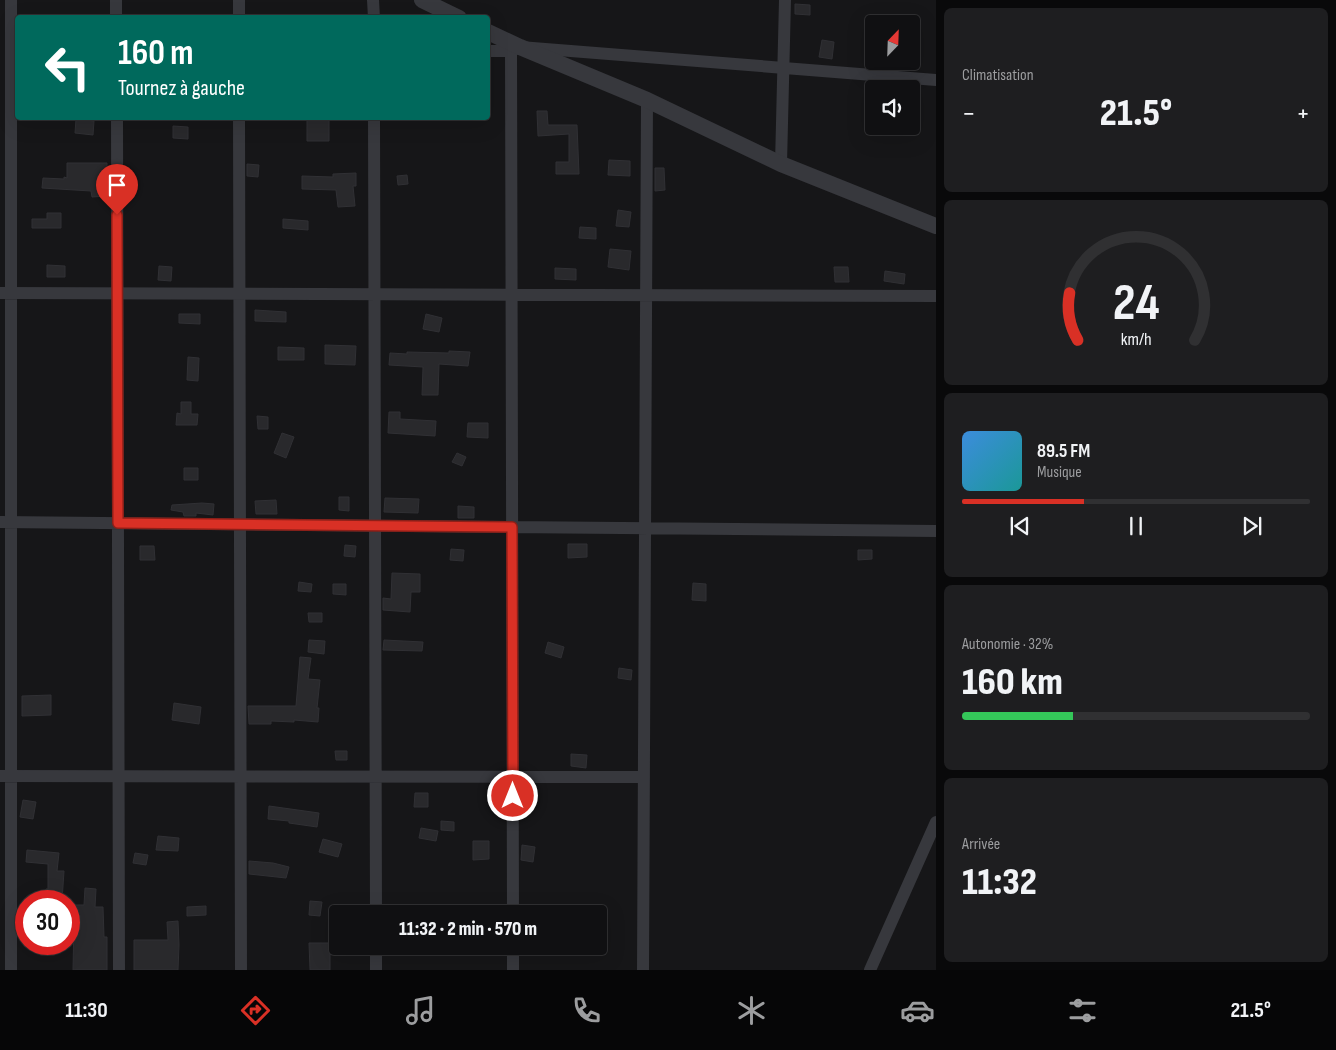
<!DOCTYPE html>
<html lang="fr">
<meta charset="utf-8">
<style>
:root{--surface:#101012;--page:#1e1e20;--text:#f1f3f6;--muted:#9c9d9f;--line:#303032;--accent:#d93025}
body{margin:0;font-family:"Sofia Sans Condensed",sans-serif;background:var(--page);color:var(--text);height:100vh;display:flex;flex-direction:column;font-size:19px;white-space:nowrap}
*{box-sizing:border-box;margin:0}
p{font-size:16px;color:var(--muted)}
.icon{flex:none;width:28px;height:28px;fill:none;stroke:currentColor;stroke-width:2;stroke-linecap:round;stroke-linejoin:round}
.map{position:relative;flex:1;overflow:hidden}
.panel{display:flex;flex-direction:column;gap:8px;padding:8px;background:#09090a;width:400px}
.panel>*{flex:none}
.guide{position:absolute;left:15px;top:15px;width:475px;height:105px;border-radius:5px;box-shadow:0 5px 20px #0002,0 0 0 1px var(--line);background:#00695c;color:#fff;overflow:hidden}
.needle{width:32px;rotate:23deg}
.controls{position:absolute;left:865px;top:15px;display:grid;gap:10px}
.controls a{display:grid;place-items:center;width:55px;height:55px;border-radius:5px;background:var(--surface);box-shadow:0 5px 20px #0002,0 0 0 1px var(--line);font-size:25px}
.speed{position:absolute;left:15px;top:890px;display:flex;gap:10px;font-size:25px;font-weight:700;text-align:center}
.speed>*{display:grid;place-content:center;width:65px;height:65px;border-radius:50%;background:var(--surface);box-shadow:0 5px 20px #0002,0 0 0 1px var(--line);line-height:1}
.speed .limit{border:8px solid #d22;background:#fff;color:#111}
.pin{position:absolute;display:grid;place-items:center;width:42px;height:42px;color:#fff;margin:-51px -21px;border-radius:50% 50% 50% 0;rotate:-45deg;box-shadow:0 0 5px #0007}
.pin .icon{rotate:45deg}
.me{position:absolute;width:55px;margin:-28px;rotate:0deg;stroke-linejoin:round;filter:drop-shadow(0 0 4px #0008)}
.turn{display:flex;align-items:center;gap:18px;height:105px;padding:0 20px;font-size:22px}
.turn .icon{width:65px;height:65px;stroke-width:2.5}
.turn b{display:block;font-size:35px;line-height:42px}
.big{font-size:38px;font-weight:800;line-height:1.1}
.panel .card{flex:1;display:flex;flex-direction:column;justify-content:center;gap:8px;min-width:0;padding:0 18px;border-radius:8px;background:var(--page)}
.panel .dial{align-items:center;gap:0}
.dial svg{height:130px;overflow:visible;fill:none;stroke:var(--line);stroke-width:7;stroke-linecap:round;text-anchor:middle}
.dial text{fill:var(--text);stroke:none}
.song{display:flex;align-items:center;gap:15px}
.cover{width:60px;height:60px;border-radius:8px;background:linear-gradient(135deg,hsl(210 70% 55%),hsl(180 70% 35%))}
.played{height:5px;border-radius:2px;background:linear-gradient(90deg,var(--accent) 35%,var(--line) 35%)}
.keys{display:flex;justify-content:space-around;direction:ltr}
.heat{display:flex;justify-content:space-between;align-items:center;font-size:28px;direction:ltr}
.charge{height:8px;border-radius:4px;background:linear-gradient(90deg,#34c759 32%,var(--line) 0)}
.trip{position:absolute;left:329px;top:905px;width:278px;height:50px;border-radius:5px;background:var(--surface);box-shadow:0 5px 20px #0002,0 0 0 1px var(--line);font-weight:800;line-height:50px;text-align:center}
.tab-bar{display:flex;height:80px;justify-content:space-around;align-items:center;background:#060607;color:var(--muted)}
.tab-bar .icon{width:35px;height:35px}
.tab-bar .on{color:var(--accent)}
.tab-bar b{font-size:22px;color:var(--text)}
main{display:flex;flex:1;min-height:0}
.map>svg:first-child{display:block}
</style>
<main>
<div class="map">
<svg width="936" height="970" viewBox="0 0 936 970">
<rect width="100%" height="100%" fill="#161618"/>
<path fill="#29292c" stroke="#303034" d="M795,4l15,1v10l-15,-1z
M822,40l12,2 -2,17 -13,-2z
M537,111h10l1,14h29l2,49h-23v-12h13v-28l-31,2z
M307,118h22v23h-22z
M76,119l18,2 -1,14 -18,-2z
M173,126l15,1v12l-15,-1z
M609,160l21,1v15l-22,-1z
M67,163h40v11h-2l2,22 -15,1 -1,-6 -49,-3 1,-10 21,1v-2l3,1z
M247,164l12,1 -1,12 -11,-1z
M655,168h9l1,22 -10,1z
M356,173v13h-3l2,20 -17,1 -2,-17 -34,-1v-13l31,1v-3z
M407,175l1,9 -10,1 -1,-9z
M618,210l13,2 -2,15 -13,-1z
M47,213h14v15h-29v-9h15z
M283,219l25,2v9l-25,-2z
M580,227l16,1v11l-17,-1z
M610,249l21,2 -2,19 -21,-3z
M47,265l18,1v11h-18z
M159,266l13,1 -1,14 -13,-1z
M834,267h14l1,15h-14z
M555,268l21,1v11l-21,-1z
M885,271l20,3 -1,10 -20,-3z
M255,310l31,2v10l-31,-1z
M179,314h21v10l-21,-1z
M426,314l16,4 -3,14 -16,-3z
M325,345l31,1 -1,19 -30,-1z
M278,347l26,1v12h-26z
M449,351l21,1 -2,14 -29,-2 -1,31h-16l1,-28 -34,-2 1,-12 17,1v-2l42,1z
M188,357l11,1 -1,23 -11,-1z
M181,402h10v12h7l-1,11h-21l1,-12 4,1z
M389,412h11v7l36,2 -1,15 -47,-3z
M257,416l11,1v12h-10z
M468,423h20v15l-21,-1z
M282,433l12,4 -8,21 -12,-5z
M457,453l9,4 -4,9 -10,-4z
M184,468h14v12h-14z
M339,497h10v14l-10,-1z
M385,498l34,1 -1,14 -34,-1z
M276,500l1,14h-21l-1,-13z
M202,503l12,1 -1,11 -17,-2v3h-12l-1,-4 -12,-2 1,-5z
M458,506l16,1v11h-16z
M568,544h19v13l-19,1z
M345,545l11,1 -1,11 -11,-1z
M140,546h14l1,14h-15z
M451,549l13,1 -1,11 -13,-1z
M858,550h14v9l-14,1z
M392,573l28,1v18h-9l-1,20 -27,-2v-12l8,1z
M299,582l13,2 -1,8 -13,-1z
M693,583l13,1v17l-14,-1z
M333,584h13v11l-13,-1z
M308,613h14v9h-13z
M309,640l16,1 -1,13 -16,-2z
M384,640l39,2 -1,9 -39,-1z
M548,642l16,5 -3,11 -16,-5z
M300,657l11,1 -3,21 12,1 -3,28h2l-1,14 -24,-2v2l-23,-1v3h-22l-1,-18h48z
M619,668l13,2 -1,10 -13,-2z
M51,695v20l-29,1v-20z
M174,703l27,4 -2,17 -27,-4z
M335,751h12v9h-11z
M571,754l16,1 -1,13 -15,-2z
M415,793h13v14h-14z
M23,800l13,2 -3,17 -13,-2z
M269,806l50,7 -2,14 -28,-4v-2l-21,-2z
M441,821l13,1v9l-13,-1z
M421,828l17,3 -2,10 -17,-3z
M158,836l21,2 -1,13 -22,-1z
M323,839l19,5 -4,13 -19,-5z
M473,841h16v18l-16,1z
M522,845l13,2 -2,15 -12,-2z
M27,850l32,3 -2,18h7l-2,30h-17l1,-12h2v-25l-22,-2z
M135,853l13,2 -2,10 -13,-2z
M249,861l24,2 16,4 -3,11 -37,-4z
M85,888l11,1 -1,18h8l1,30h3v33h-34l1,-48h-5v-17h15z
M310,901l12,1 -2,14 -11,-1z
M206,906v9l-19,1v-9z
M178,921l1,24 -1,25h-44v-30h34l-1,-18z
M309,943h21v27h-20z
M412,946h29v9h-29z"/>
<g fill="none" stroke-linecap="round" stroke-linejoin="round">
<path stroke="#37383d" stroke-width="12" d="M11,0v970
M116,0v18
M239,0v18
M373,0l1,18
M488,51h23l9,-4 416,33
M511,51l2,863
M117,118l2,852
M239,118l2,852
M374,118l2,796
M781,164l4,-164
M0,293l936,3
M0,522l936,9
M0,776l644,1
M376,946v24
M513,946v24
M643,970l4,-870
M870,970l66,-148"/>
<path stroke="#37383d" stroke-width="16" d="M422,0l37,18
M488,32l32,15 127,53 134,64 155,62"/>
</g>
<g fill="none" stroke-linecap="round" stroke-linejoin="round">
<g stroke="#8d1f18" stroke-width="12">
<path id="route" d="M117,215l1,308 394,4 1,269"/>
</g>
<use href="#route" stroke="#d93025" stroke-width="9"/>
</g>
</svg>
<div class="controls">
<a><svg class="needle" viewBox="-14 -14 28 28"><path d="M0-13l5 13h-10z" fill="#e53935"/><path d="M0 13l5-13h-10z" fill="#9c9d9f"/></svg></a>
<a><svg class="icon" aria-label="sound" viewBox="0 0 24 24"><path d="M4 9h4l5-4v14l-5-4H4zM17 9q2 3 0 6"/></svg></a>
</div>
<div class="speed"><div class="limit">30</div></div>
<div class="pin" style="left:117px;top:215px;background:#d93025"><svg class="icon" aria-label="arrive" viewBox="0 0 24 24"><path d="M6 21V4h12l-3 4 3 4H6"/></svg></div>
<svg class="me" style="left:513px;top:796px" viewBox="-20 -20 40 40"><circle r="17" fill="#d93025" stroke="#fff" stroke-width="3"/><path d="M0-11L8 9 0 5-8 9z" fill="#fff"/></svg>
<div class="trip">11:32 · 2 min · 570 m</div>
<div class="guide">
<div class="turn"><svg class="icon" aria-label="left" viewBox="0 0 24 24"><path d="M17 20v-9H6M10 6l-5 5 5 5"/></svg><div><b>160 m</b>Tournez à gauche</div></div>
</div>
</div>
<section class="panel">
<div class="card"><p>Climatisation</p>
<div class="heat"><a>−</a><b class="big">21.5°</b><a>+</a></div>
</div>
<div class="card dial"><svg viewBox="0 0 100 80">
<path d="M14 69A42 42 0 1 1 86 69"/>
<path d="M14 69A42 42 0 0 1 9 40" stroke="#d93025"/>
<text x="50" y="56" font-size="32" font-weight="700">24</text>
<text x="50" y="72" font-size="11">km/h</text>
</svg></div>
<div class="card">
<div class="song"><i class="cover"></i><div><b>89.5 FM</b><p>Musique</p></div></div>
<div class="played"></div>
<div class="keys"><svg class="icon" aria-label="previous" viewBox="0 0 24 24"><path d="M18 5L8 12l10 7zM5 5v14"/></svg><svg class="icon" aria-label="pause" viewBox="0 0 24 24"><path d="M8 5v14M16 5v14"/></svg><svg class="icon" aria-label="next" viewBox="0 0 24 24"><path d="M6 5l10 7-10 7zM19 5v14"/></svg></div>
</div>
<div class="card"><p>Autonomie · 32%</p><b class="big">160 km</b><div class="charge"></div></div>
<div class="card"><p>Arrivée</p><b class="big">11:32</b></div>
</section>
</main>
<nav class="tab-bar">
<b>11:30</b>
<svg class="icon on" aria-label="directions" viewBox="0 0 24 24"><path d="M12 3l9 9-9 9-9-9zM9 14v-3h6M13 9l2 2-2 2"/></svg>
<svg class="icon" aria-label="music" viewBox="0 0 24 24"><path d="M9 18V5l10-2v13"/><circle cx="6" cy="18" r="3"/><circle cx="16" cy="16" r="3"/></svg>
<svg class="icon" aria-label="phone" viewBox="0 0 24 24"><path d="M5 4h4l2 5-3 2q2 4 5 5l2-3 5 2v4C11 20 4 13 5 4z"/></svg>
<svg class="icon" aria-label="climate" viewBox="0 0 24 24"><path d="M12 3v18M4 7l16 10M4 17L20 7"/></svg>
<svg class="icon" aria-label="car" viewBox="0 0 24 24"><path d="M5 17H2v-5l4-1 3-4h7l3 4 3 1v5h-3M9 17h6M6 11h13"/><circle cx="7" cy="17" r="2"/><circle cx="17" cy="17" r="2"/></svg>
<svg class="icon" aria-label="filters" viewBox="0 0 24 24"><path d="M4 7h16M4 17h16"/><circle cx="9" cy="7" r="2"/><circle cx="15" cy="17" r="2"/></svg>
<b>21.5°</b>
</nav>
